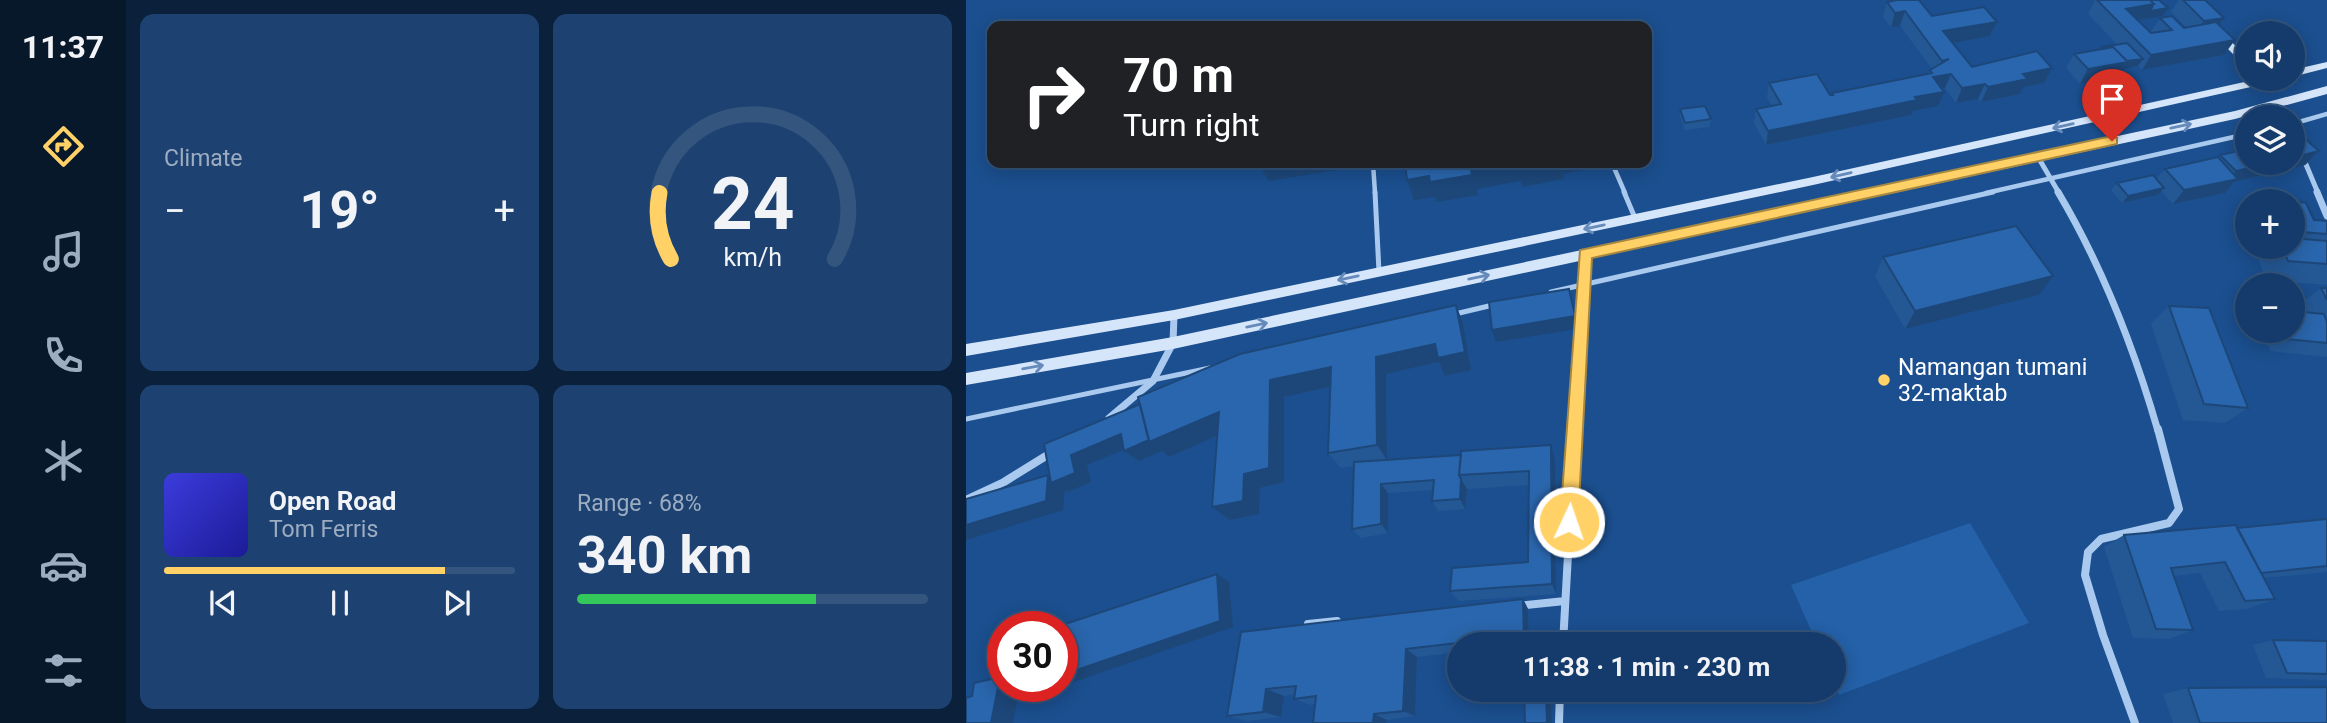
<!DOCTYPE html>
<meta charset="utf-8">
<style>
:root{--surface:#143b6b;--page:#1d4271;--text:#f1f3f6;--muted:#9dadc1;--line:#33557e;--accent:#ffd166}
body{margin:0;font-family:Roboto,sans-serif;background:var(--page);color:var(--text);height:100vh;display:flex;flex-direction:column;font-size:26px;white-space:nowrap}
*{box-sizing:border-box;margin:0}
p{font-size:23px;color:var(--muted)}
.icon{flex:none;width:38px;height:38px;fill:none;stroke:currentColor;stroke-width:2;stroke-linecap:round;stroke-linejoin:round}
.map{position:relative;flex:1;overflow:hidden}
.side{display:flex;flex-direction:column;gap:14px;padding:14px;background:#0b203b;width:840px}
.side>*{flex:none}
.guide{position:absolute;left:21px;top:21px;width:665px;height:147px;border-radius:14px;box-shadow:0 4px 18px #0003,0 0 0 2px var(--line);background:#202124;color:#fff;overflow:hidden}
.tools{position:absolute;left:1269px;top:21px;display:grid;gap:14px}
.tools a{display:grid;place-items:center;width:70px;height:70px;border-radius:50%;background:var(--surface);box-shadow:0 4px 18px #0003,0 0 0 2px var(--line);font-size:35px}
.speed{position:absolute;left:21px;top:611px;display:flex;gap:14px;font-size:35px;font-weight:700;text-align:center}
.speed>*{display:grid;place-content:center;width:91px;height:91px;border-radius:50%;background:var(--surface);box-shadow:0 4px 18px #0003,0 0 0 2px var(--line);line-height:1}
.speed .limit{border:10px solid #d22;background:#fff;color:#111}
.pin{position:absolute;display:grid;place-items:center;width:60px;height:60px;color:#fff;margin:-72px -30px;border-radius:50% 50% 50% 0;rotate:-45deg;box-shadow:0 0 7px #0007}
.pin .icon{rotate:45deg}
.me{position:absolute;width:77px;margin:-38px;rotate:3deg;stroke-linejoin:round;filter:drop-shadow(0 0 5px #0008)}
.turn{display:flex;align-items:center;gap:24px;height:147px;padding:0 21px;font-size:32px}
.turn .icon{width:91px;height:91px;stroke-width:2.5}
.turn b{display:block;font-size:49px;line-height:60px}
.big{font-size:52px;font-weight:700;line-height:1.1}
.side .widget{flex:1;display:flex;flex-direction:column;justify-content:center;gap:10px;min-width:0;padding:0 24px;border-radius:14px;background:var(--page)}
.side .dial{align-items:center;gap:0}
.dial svg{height:182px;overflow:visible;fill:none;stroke:var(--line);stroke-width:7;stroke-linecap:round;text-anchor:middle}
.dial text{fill:var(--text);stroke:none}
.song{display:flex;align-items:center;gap:21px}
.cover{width:84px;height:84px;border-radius:10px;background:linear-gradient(135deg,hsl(240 70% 55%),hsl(240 70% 35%))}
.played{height:7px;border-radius:4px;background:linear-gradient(90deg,var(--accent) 80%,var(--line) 80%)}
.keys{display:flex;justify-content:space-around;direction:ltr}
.heat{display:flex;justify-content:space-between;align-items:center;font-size:38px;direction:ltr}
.charge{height:10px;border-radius:5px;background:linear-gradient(90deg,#34c759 68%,var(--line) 0)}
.side .tiles{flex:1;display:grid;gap:14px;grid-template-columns:repeat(2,1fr)}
.trip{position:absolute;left:481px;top:632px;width:399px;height:70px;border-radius:35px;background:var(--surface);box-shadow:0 4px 18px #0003,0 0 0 2px var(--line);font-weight:700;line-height:70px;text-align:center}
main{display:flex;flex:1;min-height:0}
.menu{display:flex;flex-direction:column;width:126px;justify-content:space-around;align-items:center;background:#08182b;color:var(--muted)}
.menu .icon{width:49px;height:49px}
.menu .on{color:var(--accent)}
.menu b{font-size:32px;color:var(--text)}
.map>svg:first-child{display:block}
</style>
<main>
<nav class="menu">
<b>11:37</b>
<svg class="icon on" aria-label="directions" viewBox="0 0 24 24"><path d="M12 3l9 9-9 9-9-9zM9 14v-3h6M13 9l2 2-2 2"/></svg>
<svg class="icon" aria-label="music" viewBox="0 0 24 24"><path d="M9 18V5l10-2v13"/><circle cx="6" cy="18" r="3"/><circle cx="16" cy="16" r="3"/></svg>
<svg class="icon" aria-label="phone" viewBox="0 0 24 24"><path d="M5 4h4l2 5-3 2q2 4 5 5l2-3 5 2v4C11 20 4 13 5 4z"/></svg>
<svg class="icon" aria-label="climate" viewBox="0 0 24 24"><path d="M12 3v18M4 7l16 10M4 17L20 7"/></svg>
<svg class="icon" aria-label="car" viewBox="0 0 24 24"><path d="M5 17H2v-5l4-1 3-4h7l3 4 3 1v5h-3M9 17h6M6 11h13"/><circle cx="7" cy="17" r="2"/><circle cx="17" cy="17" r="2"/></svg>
<svg class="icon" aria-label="filters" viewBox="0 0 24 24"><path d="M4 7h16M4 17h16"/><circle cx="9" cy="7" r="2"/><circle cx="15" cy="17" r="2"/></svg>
</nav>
<section class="side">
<div class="tiles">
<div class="widget"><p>Climate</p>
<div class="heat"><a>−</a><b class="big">19°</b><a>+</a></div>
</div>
<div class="widget dial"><svg viewBox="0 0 100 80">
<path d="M14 69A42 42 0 1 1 86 69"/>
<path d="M14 69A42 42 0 0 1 9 40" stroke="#ffd166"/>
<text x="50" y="56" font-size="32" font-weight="700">24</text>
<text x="50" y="72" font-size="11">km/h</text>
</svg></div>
<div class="widget">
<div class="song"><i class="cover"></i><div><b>Open Road</b><p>Tom Ferris</p></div></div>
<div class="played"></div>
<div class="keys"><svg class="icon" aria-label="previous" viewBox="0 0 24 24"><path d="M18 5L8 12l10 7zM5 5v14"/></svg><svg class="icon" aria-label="pause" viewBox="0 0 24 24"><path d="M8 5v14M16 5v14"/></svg><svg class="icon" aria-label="next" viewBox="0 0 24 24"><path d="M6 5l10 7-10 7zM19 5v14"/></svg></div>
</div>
<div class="widget"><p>Range · 68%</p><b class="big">340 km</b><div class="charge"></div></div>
</div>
</section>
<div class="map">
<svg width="1361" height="723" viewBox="0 0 1361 723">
<rect width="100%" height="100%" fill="#1b4f8f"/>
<path fill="#2461a8" d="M1004,523l59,100 -190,72 -5,-12v-39h-17l-26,-59z"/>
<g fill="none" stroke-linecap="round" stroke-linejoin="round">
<path stroke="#a9c9ee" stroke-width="4.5" d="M1326,124l35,-10
M407,163l2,30
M646,163l13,30
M1020,193l261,-59"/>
<path stroke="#a9c9ee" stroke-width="5" d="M409,192l4,80
M658,192l11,26
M585,292l442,-100
M489,314l38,-9
M0,419l244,-51"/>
<path stroke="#a9c9ee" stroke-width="5" d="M1313,104l7,13
M1326,131l6,13
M1336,155l16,38
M1072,157l21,36"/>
<path stroke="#a9c9ee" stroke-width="7" d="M1092,192c44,74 76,156 100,239
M1351,192l10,24
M143,418l44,-37 20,-38 1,-28
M609,431l10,-177"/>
<path stroke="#a9c9ee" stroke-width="8" d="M0,500l38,-18 50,-31
M551,606l48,-5
M342,624l29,-3
M597,644l12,-215
M593,723l1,-33
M1169,723l-32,-88 -18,-60 3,-23 13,-13 68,-16 10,-14 -21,-80"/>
<path fill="#d6e6fa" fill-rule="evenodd" d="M1253,31l28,25v9l-4,-1 -28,-28v-4z
M1361,62v6l-35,9v-7z
M1292,79h20l-5,3 -460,103 -639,135 -208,36v-12l208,-34 639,-133z
M1361,86v8l-92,25 -1062,230 -207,36v-12l207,-36 1062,-226z"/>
</g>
<path fill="#245895" d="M1129,0h64l4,16 -26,4 13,13 10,-15 24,10 2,-1 -15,-15 8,-12h26l19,18 -5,7 5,30 -82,15 -4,-4 -14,3 -5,8 -39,7 -14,-16 8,-14 27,-5 1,-2 15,-3 -29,-30z
M921,2l45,14 65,6 -7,14 -37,7 19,24 80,1 -8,15 -20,4 -4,7 -39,8 -3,-3 -22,4 -11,-15 -3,1 -4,17 -25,5 -2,4 -145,30 -12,-22 2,-14 16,-3 -5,-8 2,-15 61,12h1l1,-2 97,-20 1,-3 2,-1 -32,-43 -9,1 -8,-10z
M714,109l31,10 -1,8 -25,3 -5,-14z
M1353,151l-14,14 -71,17 -9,11 -52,11 -12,-13 -3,4 -36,8 -11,-13 6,-7 39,-4 9,-10 53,-12 2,-2z
M1326,201l22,19 13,1v64l-61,-5 -9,-24 10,-9h25z
M917,257l170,19 -14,19 -134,34 -30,-53z
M1355,288h6v69l-57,-6 -8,-20h30l9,-19 -3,-6z
M490,305l7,18 8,47 -26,6 -6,-14 -53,12 1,86 74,-5 90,-10 4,15 1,134 -97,7 -9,-10 78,-29 1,-77 -62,4 -2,20 -27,2 -6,-10 1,-11 -45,3v40l-27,5 -9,-9 2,-63 -13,2 -13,-15 3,-66 -47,10v85l-24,6 -1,26 -29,6 -13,-84 -48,21 -7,-6 -23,10 -15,-10v-2l-37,16 4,17 -23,10 -3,-2 -2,20 -15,-35 2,2z
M1203,306l79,102 -23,15 -42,-3 -32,-96z
M1361,519v53l-63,6 11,21 -28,10 -28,2 -19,-38 -26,3 19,54 -24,9 -36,-1 -29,-91 20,-12 113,-7z
M557,599l5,10 1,32 15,-2 2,5h-86v8l-43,5 -2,59 -28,4 -72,-16 -4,1 -17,-6 1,-5 -11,2 -3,21 -34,4 -20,-5 14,-84z
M1307,640l54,1v39l-61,-2 -13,-33z
M1222,688l139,35h-154l-10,-29z"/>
<path fill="#1d4779" d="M1188,4l14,4 -5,8 -43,7 6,-14z
M939,11l-5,15 -9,1 4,-14z
M1258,18l-11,15 -19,2 10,-14z
M1031,22l-7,14 -52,10 5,-15z
M1269,40l-11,15 -82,15 9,-15z
M1177,59l-5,7 -14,3 -5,8 -39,7 8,-15z
M1086,68l-8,15 -20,4 -4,7 -39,8 7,-15 35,-13z
M985,74l-6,14 -17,4 5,-15z
M1019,84l-7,15 -22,4 6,-15z
M978,92l-6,14 -25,5 -2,4 -145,30 2,-14 147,-34z
M1353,151l-14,14 -71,17 -9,11 -52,11 11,-14 43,-9 9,-10 35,-8h21v-5z
M292,163h98v4l-87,14z
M540,163h76l1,7 -20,4 1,5 -42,8 -1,-6 -44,8 1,6 -41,7 -2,-5 -21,3 -7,-20z
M1198,188l-6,7 -36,8 6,-7z
M1087,276l-14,19 -134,34 10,-18z
M490,305l7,18 8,47 -26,6 -6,-14 -53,12 1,86 -10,-15 -1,-88z
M609,316l1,13 -80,13 -4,-12z
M365,367l12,17 -59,13v85l-24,6 -1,26 -29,6 -18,-13 58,-127z
M253,412l16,16 -66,29 -7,-6 -23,10 -15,-10z
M155,434l14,11 -48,20 4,17 -23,10 -3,-2 -2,20 -97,30v-15l82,-50 9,5 14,-25z
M585,445l4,15 1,134 -4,-10z
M495,479l6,10 -2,20 -5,-10z
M415,484l7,9v40l-7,-9z
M251,574l12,8 4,45 -171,59v-11z
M557,599l5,10 1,35 -5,-2z
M440,649l11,8 -2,59 -12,-5z
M34,677h3v9h59l-37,13 -7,-2 -5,26h-22z
M300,689l18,7 -3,21 -18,-5z
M580,690h4l2,33h-5z
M408,714l13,6 -1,3h-13z"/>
<path fill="#2a66ad" stroke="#1d4779" stroke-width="2" d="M931,0h22l13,16 52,-9 13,15 -54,9 29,36 65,-16 15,17 -29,6 5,5 -40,8 -3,-3 -23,4 -11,-14 -18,3 11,15 -29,5 2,3 -149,31 -12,-22 25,-5 -12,-21 48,-9 13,21h3l-1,-2 100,-20 -2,-3 19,-11 -7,2 -37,-50 -10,2 -8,-11z
M1131,0h53l4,4 -28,5 25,24 21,-3 -12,-12 12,-2 12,12 32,-6 19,18 -84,15z
M1184,0h9l9,8 -18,3 4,-7z
M1217,0h22l19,18 -20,3z
M1161,43l16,16 -16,2 -14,-14 -9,2 -2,-2z
M1147,47l15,15 -40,7 -14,-15z
M739,106l6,13 -26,4 -5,-14z
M1336,136l17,15 -27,7v-20z
M1281,149v14h24l-35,8 -16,-16z
M1252,157l20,22 -54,11 -19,-21z
M439,163h101l-35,6 1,6 -42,7 -1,-6 -22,4z
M552,163h21l-21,3z
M1187,175l11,13 -36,8 -11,-13z
M1326,201l14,2 8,17 13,1v13l-25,-2 -10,-23z
M1050,226l37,50 -138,35 -32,-54z
M1326,238l35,3v23l-39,-3 -6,-14h10z
M1355,288h6v12z
M603,289l6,27 -83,14 -3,-28z
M490,305l9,47 -27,6 -3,-14 -59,13 1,88 -49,8 3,-86 -61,13 -1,88 -25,6 -1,27 -31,6 7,-95 -70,30 -11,-45 102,-43z
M1203,306l40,2 39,100 -44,-4z
M1326,311l32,3 3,8v21l-41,-4 -3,-8h9z
M174,404l9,36 -25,11 -3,-17 -50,21 4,18 -24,10 -7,-39z
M585,445l1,139 -102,7 2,-23 76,-6 1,-91 -70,4 2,-24z
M495,455l-2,20 2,4 -1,20 -28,2 2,-21 -53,4v40l-29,5 2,-67z
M82,475l-2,26 -80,24v-26z
M1361,519v47l-66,7 -24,-45z
M1270,525l39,74 -30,2 -20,-39 -54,6 22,62 -37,-1 -32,-94z
M251,574l3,47 -158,54v-49h-3z
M557,599l1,43 20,-3v5h-43v-6l-95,11 -3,62 -29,3 -1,9h-60l3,-27 -22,3 2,-13 -30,3 -3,23 -36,4 14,-84z
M1307,640l54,1v33l-40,-1z
M34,677l-9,46h-25v-25l6,-2 2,-13z
M39,686h24l-25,8z
M1361,687v36h-127l-12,-35z
M558,690h22l1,33h-22z"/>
<defs><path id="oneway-shaft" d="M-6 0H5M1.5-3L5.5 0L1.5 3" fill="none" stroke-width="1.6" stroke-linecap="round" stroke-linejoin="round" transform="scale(1.75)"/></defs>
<g stroke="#668bba">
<use href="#oneway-shaft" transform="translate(1097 126) rotate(167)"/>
<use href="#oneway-shaft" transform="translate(1215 126) rotate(-12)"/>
<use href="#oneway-shaft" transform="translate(875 175) rotate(167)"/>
<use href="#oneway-shaft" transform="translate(628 227) rotate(168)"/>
<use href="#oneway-shaft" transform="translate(513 277) rotate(-12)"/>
<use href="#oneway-shaft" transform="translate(382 278) rotate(168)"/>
<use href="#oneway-shaft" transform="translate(291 325) rotate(-12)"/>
<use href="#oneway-shaft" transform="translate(67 367) rotate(-10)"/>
</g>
<path fill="#ffd166" stroke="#a68842" stroke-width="2" d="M1146,136l5,2v6l-525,114 -14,264 -3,7 -6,2 -7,-2 -2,-7 20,-272z"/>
<circle fill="#ffd166" stroke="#1b4f8f" stroke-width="2.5" cx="918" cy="380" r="7"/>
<g text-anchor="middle" stroke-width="7" stroke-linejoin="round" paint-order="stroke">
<g font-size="23" fill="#fff" stroke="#1b4f8f" text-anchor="start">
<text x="932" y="375">Namangan tumani<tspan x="932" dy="26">32-maktab</tspan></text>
</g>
</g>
</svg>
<div class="tools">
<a><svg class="icon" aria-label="sound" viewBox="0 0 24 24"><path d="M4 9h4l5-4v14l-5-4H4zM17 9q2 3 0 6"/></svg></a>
<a><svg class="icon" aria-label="layers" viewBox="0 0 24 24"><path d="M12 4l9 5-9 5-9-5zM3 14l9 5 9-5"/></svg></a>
<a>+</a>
<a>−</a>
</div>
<div class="speed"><div class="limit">30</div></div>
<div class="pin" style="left:1146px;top:141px;background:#d93025"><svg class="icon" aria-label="arrive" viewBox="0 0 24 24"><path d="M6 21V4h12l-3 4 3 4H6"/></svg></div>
<svg class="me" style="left:603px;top:522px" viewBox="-20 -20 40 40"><circle r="17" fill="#ffd166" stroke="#fff" stroke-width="3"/><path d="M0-11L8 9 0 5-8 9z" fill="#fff"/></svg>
<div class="trip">11:38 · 1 min · 230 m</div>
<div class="guide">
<div class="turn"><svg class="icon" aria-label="right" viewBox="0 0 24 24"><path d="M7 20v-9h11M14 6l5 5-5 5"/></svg><div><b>70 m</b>Turn right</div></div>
</div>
</div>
</main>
